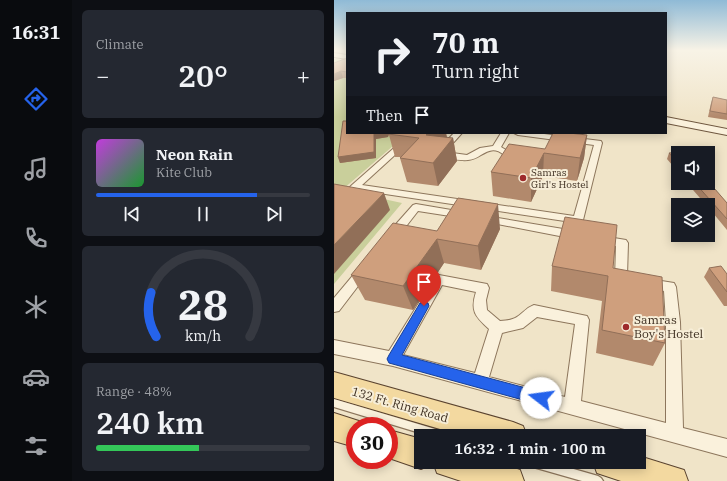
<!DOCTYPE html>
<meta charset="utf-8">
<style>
:root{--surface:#171b24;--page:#242831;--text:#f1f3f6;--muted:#9ea1a6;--line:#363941;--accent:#2563eb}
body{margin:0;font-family:"IBM Plex Serif",serif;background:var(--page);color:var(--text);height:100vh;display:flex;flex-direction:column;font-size:15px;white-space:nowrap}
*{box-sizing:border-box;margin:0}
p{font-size:13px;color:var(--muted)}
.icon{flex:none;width:22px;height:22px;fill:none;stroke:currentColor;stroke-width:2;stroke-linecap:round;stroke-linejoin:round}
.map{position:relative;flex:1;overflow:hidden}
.sheet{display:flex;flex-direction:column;gap:10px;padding:10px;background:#0d0f14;width:262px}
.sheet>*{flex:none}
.hud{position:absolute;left:12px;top:12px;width:321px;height:122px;border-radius:0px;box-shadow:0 2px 10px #0003;background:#171b24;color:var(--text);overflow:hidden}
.controls{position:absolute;left:337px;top:146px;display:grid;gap:8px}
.controls a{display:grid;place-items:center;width:44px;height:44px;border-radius:0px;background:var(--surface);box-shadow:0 2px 10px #0003;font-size:20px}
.speed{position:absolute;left:12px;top:417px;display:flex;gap:8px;font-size:20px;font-weight:700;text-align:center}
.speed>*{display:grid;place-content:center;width:52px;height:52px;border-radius:50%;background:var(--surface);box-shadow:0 2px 10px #0003;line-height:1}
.speed .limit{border:6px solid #d22;background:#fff;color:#111}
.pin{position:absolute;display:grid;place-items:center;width:34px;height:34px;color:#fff;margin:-41px -17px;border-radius:50% 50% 50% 0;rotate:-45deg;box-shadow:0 0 4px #0007}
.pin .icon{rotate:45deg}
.me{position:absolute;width:44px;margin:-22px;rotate:285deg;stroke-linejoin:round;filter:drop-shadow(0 0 3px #0008)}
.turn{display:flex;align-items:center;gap:14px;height:84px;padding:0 20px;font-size:18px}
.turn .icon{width:52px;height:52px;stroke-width:2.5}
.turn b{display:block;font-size:28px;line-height:34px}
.then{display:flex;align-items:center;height:38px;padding:0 20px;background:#0003;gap:8px;font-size:15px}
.big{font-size:30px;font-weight:600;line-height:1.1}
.sheet .tile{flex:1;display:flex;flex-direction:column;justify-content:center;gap:6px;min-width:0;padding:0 14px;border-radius:6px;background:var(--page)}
.sheet .dial{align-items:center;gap:0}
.dial svg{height:104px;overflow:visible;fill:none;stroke:var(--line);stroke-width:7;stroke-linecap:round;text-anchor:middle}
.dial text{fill:var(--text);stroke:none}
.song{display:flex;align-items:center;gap:12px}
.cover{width:48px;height:48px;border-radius:6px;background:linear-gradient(135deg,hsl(290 70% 55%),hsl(130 70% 35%))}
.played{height:4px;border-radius:2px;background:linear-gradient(90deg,var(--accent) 75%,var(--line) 75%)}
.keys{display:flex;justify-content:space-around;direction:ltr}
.heat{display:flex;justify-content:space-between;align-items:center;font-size:22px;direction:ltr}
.charge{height:6px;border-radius:3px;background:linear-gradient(90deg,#34c759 48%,var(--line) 0)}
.trip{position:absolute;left:80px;top:429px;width:232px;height:40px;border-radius:0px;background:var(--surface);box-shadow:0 2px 10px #0003;font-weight:600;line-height:40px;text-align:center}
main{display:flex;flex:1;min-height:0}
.menu{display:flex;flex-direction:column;width:72px;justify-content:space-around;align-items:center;background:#090b0e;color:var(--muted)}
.menu .icon{width:28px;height:28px}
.menu .on{color:var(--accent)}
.menu b{font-size:18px;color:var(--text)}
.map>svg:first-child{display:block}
</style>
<main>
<nav class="menu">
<b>16:31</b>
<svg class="icon on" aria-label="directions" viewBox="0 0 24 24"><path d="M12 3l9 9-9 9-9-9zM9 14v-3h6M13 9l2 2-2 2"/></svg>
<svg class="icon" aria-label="music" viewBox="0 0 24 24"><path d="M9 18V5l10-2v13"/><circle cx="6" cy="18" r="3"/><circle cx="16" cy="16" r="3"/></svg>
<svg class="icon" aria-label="phone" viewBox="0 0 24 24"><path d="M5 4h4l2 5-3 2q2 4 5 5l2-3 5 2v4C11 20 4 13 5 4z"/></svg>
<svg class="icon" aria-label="climate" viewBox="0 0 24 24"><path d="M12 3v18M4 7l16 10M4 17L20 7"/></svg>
<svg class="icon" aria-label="car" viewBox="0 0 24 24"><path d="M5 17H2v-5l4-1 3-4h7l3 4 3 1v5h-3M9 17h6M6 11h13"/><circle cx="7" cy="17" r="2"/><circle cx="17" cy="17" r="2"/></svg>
<svg class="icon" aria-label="filters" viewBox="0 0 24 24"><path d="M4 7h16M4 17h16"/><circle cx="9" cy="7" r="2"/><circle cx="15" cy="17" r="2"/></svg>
</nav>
<section class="sheet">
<div class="tile"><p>Climate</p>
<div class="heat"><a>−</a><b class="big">20°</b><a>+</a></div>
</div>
<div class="tile">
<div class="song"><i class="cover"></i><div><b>Neon Rain</b><p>Kite Club</p></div></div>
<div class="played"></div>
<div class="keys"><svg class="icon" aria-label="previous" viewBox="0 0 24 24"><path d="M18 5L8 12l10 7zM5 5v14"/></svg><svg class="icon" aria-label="pause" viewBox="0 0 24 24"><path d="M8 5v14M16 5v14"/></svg><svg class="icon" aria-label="next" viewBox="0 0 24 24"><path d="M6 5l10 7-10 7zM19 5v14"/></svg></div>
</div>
<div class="tile dial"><svg viewBox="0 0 100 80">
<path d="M14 69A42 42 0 1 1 86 69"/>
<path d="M14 69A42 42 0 0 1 10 35" stroke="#2563eb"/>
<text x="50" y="56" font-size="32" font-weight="700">28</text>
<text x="50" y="72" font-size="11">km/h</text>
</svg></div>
<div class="tile"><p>Range · 48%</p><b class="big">240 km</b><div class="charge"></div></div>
</section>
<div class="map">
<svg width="393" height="481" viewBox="0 0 393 481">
<rect width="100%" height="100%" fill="#f0e4c8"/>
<path fill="#c9cf9b" d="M0,59l13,2v72h61l-66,57 60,13 -68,81z"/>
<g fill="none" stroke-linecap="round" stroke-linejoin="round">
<g stroke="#8d765c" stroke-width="2.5">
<path id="lane" d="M0,399l111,33 3,1 1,3h-19l-96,-29z
M194,462h21l49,14 3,2 2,3h-21l-49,-14 -3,-2z"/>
</g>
<g stroke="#8d765c" stroke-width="2">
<path id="street" d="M77,133h8l-57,52 212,31 20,-71 -76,-10 -4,-2h22l65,8 1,2 -19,77 -5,3 -226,-34 -2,-2 2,-2z
M120,133h8l-17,19 22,3 13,-7 13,-2 8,-13h8l-8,14 10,6v9l-4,3 -5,-1 -1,-2 3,-7c-15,-13 -23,5 -36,5 -10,1 -22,-2 -32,-4v-4z
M82,204l47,8 5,3 -5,3 -45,-7 -21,27h-8l-1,-3 1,-3 24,-27z
M152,216l89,15 4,1 1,3 -1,3 -4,1 -93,-18 -1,-2 1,-2z
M268,236l24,4 2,3 -1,33 3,1 2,3 -2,3 -4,2 -9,-3 -2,-3 1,-33 -18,-3 -1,-3 1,-3z
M30,265l4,2 2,3 -2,3 -29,38 -5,1v-14l26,-31z
M105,275l48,9 2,4 -3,12 1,10 13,11c23,-1 19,-10 34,-16l53,11 2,4 -8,81 85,22v-101l-2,-31 -19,-4 -2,-3 2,-3 4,-2 25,4 2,4 4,35 3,106 44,11v18l-334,-91 -59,-12v-14l55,11 46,-74zM108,285l34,7c-6,19 -1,24 13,37l-14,44 -72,-18zM203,317l38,7 -10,73 -76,-20 13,-44 21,-5z"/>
</g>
<g stroke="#6f573f" stroke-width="2">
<path id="secondary" d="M0,53l13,2v4l-13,-2z
M332,117l61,12v6l-61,-12z"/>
</g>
<g stroke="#5b4430" stroke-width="2">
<path id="primary" d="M0,372l179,50 10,4 4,10h-63l-130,-38z
M0,413l31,10 1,3h-11v21l-21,-6z
M55,430l32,9v23h11l-1,2 -10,5 -32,-11z
M305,456l45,14 4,11h-67l-24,-8 -4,-11h46z
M99,462h64l23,8 4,11h-63l-24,-8z"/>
</g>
<use href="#lane" fill="#faf1dc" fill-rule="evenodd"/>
<use href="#street" fill="#faf1dc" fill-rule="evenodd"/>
<use href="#secondary" fill="#faf1dc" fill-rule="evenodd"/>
<use href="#primary" fill="#f3d9a0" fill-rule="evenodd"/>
</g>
<path fill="#b2896c" d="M13,58v20h-4l-9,3z
M379,97l14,3v20l-19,-3 3,-14z
M13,133h42v1l1,-1h56l1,5h6l4,23 -19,25 -31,-4 -7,-24 1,-1h-6l-6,-22 -1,2 -12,2v19l-36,5 -2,-6z
M253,135l-3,23 -7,23 -34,-5 -12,26 -38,-6 -2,-24 54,-23z
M335,153h9v19l-11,-13z
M353,183h21l19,20v27l-19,-23v-2h-2z
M166,229l-19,41 -37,-7 -31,47 -48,-10 -14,-25 86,-44z
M218,266l61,2 52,75 -12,23 -57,-13 6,-52 -51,-10z
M375,268l18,6v32h-3l-20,-29z"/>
<path fill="#916f58" d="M7,71l2,7 -9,3v-7z
M40,133h15l-1,4 -12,2v19l-36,5 -2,-6z
M94,133h18l1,5 -21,-3z
M253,135l-3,23 -7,23 3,-23z
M119,138l4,23 -19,25 -5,-23z
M210,153l-1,23 -12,26v-24z
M50,193l6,17 -56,64v-29z
M164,204l2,25 -19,41 -3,-24z
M103,239l7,24 -31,47 -10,-24z"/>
<path fill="#cf9f7d" stroke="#916f58" d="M13,58v14l-6,-1 -7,3v-11z
M379,97l14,3v14l-17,-3z
M9,121h4v12h27v19l-36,5z
M56,133h38l-2,2 27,3 -20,25 -33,-5 19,-20 -31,-4z
M219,133h16l18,2 -7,23 -36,-5 -13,25 -40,-6 18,-28 36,5z
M348,152l1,1h-5v10l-9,-10z
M374,181l19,22v16l-32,-36h13z
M0,184l50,9 -50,52z
M124,198l40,6 -20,42 -41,-7 -34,47 -52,-11 42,-52 44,8z
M231,217l52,8 -4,43 49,9 3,66 -63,-13 6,-54 -56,-10z
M387,266l6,8v18l-18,-24z"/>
<linearGradient id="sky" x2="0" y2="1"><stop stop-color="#8fbad6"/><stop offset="0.43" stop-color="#f8f3e6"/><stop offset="1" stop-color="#f8f3e6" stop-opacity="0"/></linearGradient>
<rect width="393" height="117" fill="url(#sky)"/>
<path fill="#2563eb" stroke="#184099" d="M90,302l4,1 1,3 -27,49 139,37 5,2 2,4 -2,5 -5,2 -152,-42 -2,-4 2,-4 31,-52z"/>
<g fill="#9e2a2b" stroke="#f7eed8" stroke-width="1.5">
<circle cx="189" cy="178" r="4"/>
<circle cx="292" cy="327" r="4"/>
</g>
<g text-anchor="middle" stroke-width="4" stroke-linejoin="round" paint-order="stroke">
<g font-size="10" fill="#3d2e20" stroke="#f7eed8" text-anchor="start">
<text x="197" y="176">Samras<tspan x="197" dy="12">Girl's Hostel</tspan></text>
</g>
<g font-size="12" fill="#3d2e20" stroke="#f7eed8" text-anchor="start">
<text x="300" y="324">Samras<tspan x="300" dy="14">Boy's Hostel</tspan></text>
</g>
<g font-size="12" fill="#3d2e20" stroke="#f7eed8">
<text transform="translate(66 405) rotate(16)" y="4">132 Ft. Ring Road</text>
</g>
</g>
</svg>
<div class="controls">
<a><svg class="icon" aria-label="sound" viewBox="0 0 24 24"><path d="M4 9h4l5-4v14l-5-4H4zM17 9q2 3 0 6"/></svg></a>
<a><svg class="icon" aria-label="layers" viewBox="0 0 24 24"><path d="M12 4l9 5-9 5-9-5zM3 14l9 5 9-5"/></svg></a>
</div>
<div class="speed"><div class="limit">30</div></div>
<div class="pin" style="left:90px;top:306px;background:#d93025"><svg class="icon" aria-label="arrive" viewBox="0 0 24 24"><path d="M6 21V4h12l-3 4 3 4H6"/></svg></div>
<svg class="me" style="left:207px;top:398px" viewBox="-20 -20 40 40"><circle r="19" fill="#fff"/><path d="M0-13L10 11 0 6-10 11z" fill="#2563eb"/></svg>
<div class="trip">16:32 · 1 min · 100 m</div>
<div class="hud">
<div class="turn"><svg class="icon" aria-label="right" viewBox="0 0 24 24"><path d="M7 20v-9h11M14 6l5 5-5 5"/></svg><div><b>70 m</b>Turn right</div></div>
<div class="then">Then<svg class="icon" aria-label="arrive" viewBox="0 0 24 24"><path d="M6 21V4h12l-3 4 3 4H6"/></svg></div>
</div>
</div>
</main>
